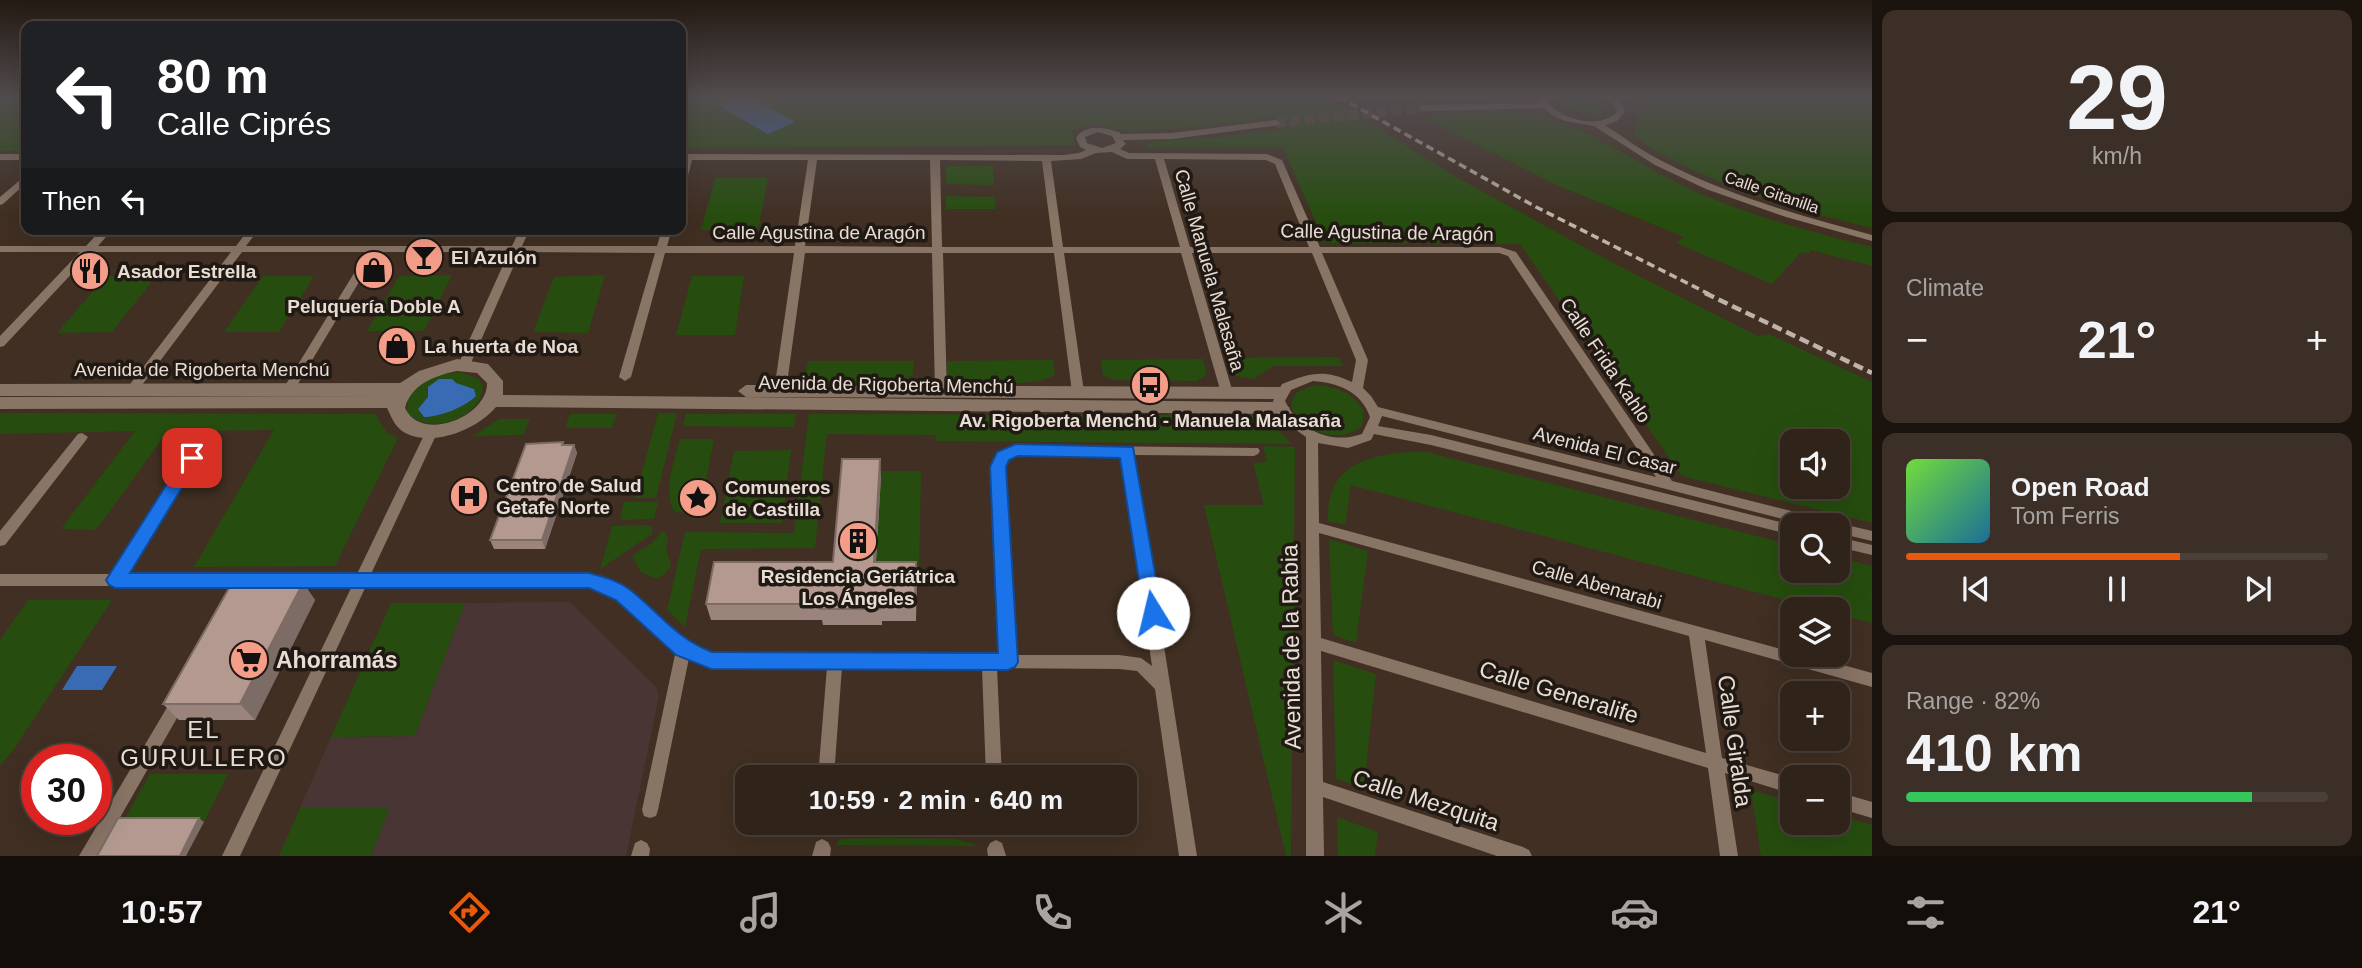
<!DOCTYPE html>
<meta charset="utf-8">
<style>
:root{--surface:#30231a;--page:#3c2f27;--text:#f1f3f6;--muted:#a8a4a2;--line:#4b4039;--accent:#ea580c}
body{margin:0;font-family:Helvetica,sans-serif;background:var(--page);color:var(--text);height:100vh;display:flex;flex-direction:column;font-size:26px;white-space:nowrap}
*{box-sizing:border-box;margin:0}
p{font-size:23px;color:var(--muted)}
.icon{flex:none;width:38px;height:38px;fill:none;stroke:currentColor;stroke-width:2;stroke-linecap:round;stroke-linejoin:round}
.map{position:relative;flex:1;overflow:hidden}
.details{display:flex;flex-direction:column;gap:10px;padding:10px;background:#1a130e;width:490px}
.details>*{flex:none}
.hud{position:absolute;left:21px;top:21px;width:665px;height:214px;border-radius:14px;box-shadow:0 7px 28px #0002,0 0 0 2px var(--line);background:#202124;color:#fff;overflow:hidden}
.fabs{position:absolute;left:1780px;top:429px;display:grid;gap:14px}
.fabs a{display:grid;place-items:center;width:70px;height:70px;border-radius:14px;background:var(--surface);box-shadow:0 7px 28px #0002,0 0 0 2px var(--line);font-size:35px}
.speed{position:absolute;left:21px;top:744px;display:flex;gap:14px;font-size:35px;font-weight:700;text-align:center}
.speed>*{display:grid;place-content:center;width:91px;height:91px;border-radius:50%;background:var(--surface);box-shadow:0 7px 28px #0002,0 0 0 2px var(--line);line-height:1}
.speed .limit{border:10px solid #d22;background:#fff;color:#111}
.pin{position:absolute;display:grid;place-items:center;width:60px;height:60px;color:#fff;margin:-30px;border-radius:14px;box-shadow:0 4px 10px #0006}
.me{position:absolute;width:77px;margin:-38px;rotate:351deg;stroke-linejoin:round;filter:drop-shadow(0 0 5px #0008)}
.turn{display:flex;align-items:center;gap:24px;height:147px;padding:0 21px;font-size:32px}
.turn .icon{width:91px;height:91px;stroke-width:2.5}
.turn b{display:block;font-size:49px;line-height:60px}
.then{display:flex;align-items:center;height:66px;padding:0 21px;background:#0003;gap:14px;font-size:26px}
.big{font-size:52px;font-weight:700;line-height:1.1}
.details .widget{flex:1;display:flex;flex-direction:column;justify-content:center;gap:10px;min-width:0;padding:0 24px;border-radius:14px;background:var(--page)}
.details .dial{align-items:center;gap:0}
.dial b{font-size:91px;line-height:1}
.song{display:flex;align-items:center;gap:21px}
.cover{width:84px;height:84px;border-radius:10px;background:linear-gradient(135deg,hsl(100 70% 55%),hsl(200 70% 35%))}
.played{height:7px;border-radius:4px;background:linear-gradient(90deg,var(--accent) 65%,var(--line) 65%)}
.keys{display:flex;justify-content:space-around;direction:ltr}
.heat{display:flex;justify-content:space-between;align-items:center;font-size:38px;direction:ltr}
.charge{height:10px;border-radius:5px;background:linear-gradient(90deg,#34c759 82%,var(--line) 0)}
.trip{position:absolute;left:735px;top:765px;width:402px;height:70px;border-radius:14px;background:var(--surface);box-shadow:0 7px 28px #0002,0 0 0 2px var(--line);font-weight:700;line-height:70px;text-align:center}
.tab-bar{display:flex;height:112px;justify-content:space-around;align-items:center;background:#130e0a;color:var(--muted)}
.tab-bar .icon{width:49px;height:49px}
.tab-bar .active{color:var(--accent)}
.tab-bar b{font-size:32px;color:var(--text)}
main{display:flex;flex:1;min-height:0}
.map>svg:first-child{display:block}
</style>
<main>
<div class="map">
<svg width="1872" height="856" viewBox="0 0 1872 856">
<rect width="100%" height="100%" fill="#402f22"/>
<path fill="#493533" d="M570,602l86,85 3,9 -33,160h-255l18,-48h-89l31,-71 84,-1 50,-133z"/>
<path fill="#264d0f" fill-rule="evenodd" d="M0,97h26v54h-26z
M681,97h647l128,80 159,87 143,72 11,-2 103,48v141l-190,-47 -162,-232 -195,-1 -42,-95h-136v-6l74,-5 69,-9 -10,-11 -81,10 -76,4 -29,-7 -22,6 3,15 -394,3zM1792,441h46v45h-46z
M1390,97h133l-16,3 -108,3z
M1582,97l20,4 -1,16 -32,-7 -13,-12z
M1628,97h244v131c-67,-16 -132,-33 -193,-65 -15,-8 -33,-16 -45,-29l6,-28z
M1499,111c77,1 128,50 195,80 57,25 117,41 178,56v19l-62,-16 -1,4 -8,-2 -29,32 -96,-41 8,-6 -132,-54 -129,-66z
M946,166h47l1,19 -48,-1z
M715,178h53l-10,52h-57z
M946,196l49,1v12h-49z
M157,275l-45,57 -55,1 49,-57z
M452,275l-28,56h-57l32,-55z
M605,275l-17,58 -55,-1 21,-55z
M263,276h51l-35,56h-55z
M692,276h52l-9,59h-59z
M1339,357l4,9h-70l-20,13 -18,-3 -7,-18z
M1203,359l4,15 -10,7 -84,-1 -10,-5 -2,-15z
M1053,360l2,14c-11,13 -95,12 -108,3v-16z
M808,361h106l-1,14 -16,8h-80l-12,-6z
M460,372l19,7 4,7c-1,33 -55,51 -76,26l1,-16c16,-15 30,-23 52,-24z
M1317,385c20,2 37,8 47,26l-2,15c-39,33 -108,-30 -45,-41z
M0,413l375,1 12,19 11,5 -63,128 -141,1 80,-137 -106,1 -72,99 -35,-1 74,-98 -135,3z
M658,413h19l-21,85h-21z
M570,414h47l-5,14h-47z
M686,414h110l-2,13 -111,-1z
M809,414l454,1 29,29 -356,-3 -1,-6 -108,-1 -12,114 -114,1 -16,78 -18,-17 18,-78 109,1z
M499,419h31l-7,16 -50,1z
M680,439h34l-9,47 7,6v10l-19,13 -19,-4c-12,-20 1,-51 6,-72z
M1263,446l32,1 -4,409h-5l-82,-351h60l-11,-42 14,-1z
M791,450l-9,73h-62l14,-72z
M1409,452h18l365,93v25h46v-13l34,9v57l-34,-9v-5h-19l-468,-124 -6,40 -17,-4c-2,-54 35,-65 81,-69z
M881,471h40l-2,106 -2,1h-42z
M624,502h34l-4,17 -34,1z
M647,525l5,2v7l-52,35 12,-43z
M662,532h3l3,7 -2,9 5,17 -5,8 -9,6 -16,-7 -8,-14 1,-4 17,-10z
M1329,539l39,12 -12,92 -23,-8z
M28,600h84l-100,152 -12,13v-125z
M391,603h74l-50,133 -84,1z
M1333,660l43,14 -12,114 -28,-9z
M150,774h78l-24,48h-81z
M1751,790l41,12v20h46v-7l34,10v31h-111z
M300,808h89l-18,48h-92z
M1337,817l41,15 -3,24h-37z
M838,823h140l-4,3h-131z
M885,838l71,1 24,7 -144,-1 4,-6z"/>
<path fill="#386bb3" d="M736,97h15l44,25 -27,12 -50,-29z
M439,379h13l4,4 18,6 2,7c-11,11 -36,21 -52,21l-6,-8 10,-12v-10z
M77,666h40l-15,24h-40z"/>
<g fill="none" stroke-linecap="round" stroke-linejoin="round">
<path stroke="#59493d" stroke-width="10" stroke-dasharray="10 4.5" stroke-linecap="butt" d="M1276,123l146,-15"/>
<path fill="#897566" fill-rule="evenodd" d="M1542,97c6,4 10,11 17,15 17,10 43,15 58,0l-2,-5 -11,-10h9l9,7 3,8 -8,9 -12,4c20,13 38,27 59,37 66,34 137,54 208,73v6l-86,-24 -80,-28 -51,-24 -61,-39 -29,-5 -11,-5 -11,-8 -121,3 -4,-3 4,-3 118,-2 -2,-3z
M1276,120l4,3 -1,2 -107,14 -49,1 3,4 -6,5 9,4 138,1 15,6 38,87h180l16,5 156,229 159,40 2,4h-27l-424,-109 -4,10 53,9 361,90v10l-361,-90 -57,-11 -3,6 -23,8 -30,-5 1,80 473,129v2h11l69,19v14l-167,-47 17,118 70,20v16l-67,-21 13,83h-18l-12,-88 -387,-117 2,131 200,65 6,3 3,6h-35l-174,-59 1,59h-18v-419l-24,-17 -9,-19 9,-17c29,-11 41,-15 70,-2l4,-22 -44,-107h-120l41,140 -6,4 -6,-4 -40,-140h-117l20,139 -6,4 -6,-4 -18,-139h-111l4,139 -6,4 -6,-4 -3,-139h-127l-19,138 -6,4 -6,-4 20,-138h-129l-34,124 -6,4 -6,-4 36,-124 -135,-1 -50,113 -6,4 -6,-4 51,-113h-132l-84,140 -4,1 -6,-4 84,-137h-125l-106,141h-8l-2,-3 2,-3 103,-135h-139l-88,94 -4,1v-11l80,-84h-80v-6h86l16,-17h11l-15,17h138l13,-17h10l-13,17h266l8,-17h10l-8,17h135l5,-17h10l-5,17h128l13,-86h-116l-6,23 -5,3 2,-26h-2v-6l383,1 15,-2 7,-3 -6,-3 -4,-9c10,-15 28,-10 43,-6l2,2 51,-1zM1098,132l14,4 4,7 -14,5 -15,-5 -2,-6zM1112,152l15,7h28l25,88h-117l-12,-86 30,-2 15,-6zM1164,159l102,1 9,4 34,83h-119zM817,160h113l2,87 -127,-1zM940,160l102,1 11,86h-111zM1322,253h177l9,3 148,221 -278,-70 -7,-11 -8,-8 5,-28zM1313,381c25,2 48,10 57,36l-8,17c-31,11 -63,-4 -77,-33l6,-11zM1319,533l370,103 17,117 -385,-115z
M0,154h26v6h-26z
M26,175v8l-23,21 -3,1v-8z
M432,427l6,4 -67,143h218c14,4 28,9 40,17 30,19 48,50 82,62l289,2 -8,-188 7,-14 17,-8 242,3 2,3 -2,3 -4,2 -120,-1 63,401h-18l-24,-167 -18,-18 -18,-2 -122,-1 5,109h-16l-4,-109 -140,-1 -8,110h-16l9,-110h-116l-22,-9 -31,152 -2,6 -6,2 -6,-2 -2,-6 34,-160 -57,-51 -30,-13h-223l-126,270h-18l130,-270h-352v-12h111l92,-142 4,-1 6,4 -87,139h231l69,-143zM1018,455h103l31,211 -11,-8 -22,-3h-104l-11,-188 4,-8z
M82,433l6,4 -2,3 -81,105 -5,1v-15l78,-97z
M1838,523l34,8v10l-34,-8v-8h-5z
M1838,537l34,8v10l-34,-8z
M180,692l5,2 3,5 -3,5 -87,152h-19l96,-162z
M1838,792l34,10v16l-34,-10z
M822,839l6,3 3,6 -1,8h-18l4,-14z
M641,840l6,3 3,6 -1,7h-18l4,-13z
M996,840l6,3 4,13h-18l-1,-7 3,-6z"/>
<path fill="#897566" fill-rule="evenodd" d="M457,359l31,5 15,17v14l778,7 9,6 -9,6 -785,-7c-19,23 -66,42 -94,24 -8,-6 -11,-15 -15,-23l-387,1v-12l390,-1h-390v-12l400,-1 19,-12zM457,371l20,2 10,10c1,34 -66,60 -82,25 6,-23 28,-32 52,-37z
M746,385l535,2 8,6 -8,6 -535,-2 -8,-6z"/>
<path stroke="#beb3a9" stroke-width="3.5" stroke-dasharray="8 4.5" stroke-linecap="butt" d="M1339,97l197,110 173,87"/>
<path stroke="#beb3a9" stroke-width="4.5" stroke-dasharray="10 5" stroke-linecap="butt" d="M1705,293l167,80"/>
</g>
<path fill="#9a847c" d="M563,442l1,3h10l3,8 -32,96h-51l-4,-9z
M881,476l-5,86 41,16 -1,43h-34v4h-59l-1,-5h-111l-5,-16 127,-42z
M303,583l12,17 -60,120h-76l-16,-16z"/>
<path fill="#7d6b65" d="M574,445l3,8 -32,96 -3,-9z
M880,459l1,17 -6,102 -1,-16z
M303,583l12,17 -60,120 -15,-16z
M199,818l5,4 -18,34h-6z"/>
<path fill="#b39990" stroke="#7d6b65" stroke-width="2" d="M563,442l-1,3h12l-32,95h-52l36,-96z
M842,459h38l-6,103h42l-1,43h-34l-1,4h-59v-5h-115l8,-42h119z
M232,583h71l-63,121h-77z
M118,818h81l-19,38h-83z"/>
<linearGradient id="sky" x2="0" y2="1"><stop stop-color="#231a13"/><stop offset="0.45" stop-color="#534d4f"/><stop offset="1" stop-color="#534d4f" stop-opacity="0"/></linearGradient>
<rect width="1872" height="217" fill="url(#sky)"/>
<path fill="#1a73e8" stroke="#114b97" stroke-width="2" d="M1016,444l117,3 29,166 -3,6 -6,2 -7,-2 -2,-6 -24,-155 -102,-2 -9,4 -3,7 12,195 -3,5 -7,3 -297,-1 -35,-14 -60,-55 -27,-12h-474l-6,-3 -3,-5 80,-126 6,-2 8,6 -70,115h459c14,4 28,7 40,16 30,23 46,49 83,63l286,1 -8,-186 7,-15z"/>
<defs>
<g id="bar-disc" transform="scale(2.0125)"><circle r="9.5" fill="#f49e89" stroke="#211913"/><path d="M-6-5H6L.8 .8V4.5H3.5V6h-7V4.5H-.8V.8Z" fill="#111"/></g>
<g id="shop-disc" transform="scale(2.0125)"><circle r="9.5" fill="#f49e89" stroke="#211913"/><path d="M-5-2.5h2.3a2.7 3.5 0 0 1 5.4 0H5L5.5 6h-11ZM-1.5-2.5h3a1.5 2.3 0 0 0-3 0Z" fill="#111"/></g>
<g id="restaurant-disc" transform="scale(2.0125)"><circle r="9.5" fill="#f49e89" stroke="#211913"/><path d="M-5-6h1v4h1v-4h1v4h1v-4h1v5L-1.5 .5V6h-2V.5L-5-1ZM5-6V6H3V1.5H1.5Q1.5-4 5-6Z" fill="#111"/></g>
<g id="bus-disc" transform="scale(2.0125)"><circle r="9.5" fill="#f49e89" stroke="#211913"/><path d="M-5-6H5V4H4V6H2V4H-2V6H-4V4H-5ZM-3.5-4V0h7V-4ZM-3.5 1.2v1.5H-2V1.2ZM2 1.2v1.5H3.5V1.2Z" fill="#111"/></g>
<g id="hospital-disc" transform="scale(2.0125)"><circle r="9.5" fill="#f49e89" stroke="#211913"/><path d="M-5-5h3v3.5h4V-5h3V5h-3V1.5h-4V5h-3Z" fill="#111"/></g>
<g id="sight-disc" transform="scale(2.0125)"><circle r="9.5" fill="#f49e89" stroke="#211913"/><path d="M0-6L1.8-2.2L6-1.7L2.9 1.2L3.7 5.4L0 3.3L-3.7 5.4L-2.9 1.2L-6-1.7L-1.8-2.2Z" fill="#111"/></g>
<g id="building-disc" transform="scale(2.0125)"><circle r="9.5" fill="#f49e89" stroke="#211913"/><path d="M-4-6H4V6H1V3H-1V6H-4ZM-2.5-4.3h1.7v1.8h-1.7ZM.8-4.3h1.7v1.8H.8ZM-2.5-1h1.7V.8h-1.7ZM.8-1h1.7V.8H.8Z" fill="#111"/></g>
<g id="supermarket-disc" transform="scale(2.0125)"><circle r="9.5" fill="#f49e89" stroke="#211913"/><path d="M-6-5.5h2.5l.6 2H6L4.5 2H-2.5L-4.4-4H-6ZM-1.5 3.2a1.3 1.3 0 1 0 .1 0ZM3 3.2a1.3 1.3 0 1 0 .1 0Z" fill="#111"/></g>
</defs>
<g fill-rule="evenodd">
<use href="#bar-disc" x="424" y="257"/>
<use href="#shop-disc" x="374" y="270"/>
<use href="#restaurant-disc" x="90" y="271"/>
<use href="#shop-disc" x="397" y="346"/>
<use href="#bus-disc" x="1150" y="385"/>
<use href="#hospital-disc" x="469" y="496"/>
<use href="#sight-disc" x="698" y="498"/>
<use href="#building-disc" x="858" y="541"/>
<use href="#supermarket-disc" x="249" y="660"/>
</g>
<g text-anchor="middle" stroke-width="7" stroke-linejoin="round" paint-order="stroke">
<g font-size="16" fill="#e7ddd4" stroke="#211913">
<text transform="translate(1772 192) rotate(19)" y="6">Calle Gitanilla</text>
</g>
<g font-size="19" fill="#e7ddd4" stroke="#211913">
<text x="819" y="239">Calle Agustina de Aragón</text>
<text transform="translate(1387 232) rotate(1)" y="7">Calle Agustina de Aragón</text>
<text transform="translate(1210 270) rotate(74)" y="7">Calle Manuela Malasaña</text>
<text transform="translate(1606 360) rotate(56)" y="7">Calle Frida Kahlo</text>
<text x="202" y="376">Avenida de Rigoberta Menchú</text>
<text transform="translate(886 384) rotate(1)" y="7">Avenida de Rigoberta Menchú</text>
<text transform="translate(1605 450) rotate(14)" y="7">Avenida El Casar</text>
<text transform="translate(1597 584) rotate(16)" y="7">Calle Abenarabi</text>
</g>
<g font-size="19" font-weight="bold" fill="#e7ddd4" stroke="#211913" text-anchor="start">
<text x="451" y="264">El Azulón</text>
<text x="117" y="278">Asador Estrella</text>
<text x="374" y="313" text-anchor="middle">Peluquería Doble A</text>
<text x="424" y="353">La huerta de Noa</text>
<text x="1150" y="427" text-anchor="middle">Av. Rigoberta Menchú - Manuela Malasaña</text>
<text x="496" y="492">Centro de Salud<tspan x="496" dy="22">Getafe Norte</tspan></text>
<text x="725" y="494">Comuneros<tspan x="725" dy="22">de Castilla</tspan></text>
<text x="858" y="583" text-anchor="middle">Residencia Geriátrica<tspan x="858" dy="22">Los Ángeles</tspan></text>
</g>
<g font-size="23" fill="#e7ddd4" stroke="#211913">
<text transform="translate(1291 647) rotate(-91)" y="8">Avenida de la Rabia</text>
<text transform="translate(1559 692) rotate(17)" y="8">Calle Generalife</text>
<text transform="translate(1735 741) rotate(82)" y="8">Calle Giralda</text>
<text transform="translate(1426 800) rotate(18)" y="8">Calle Mezquita</text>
</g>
<g font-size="23" font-weight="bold" fill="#e7ddd4" stroke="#211913" text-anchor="start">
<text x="276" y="668">Ahorramás</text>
</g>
<g font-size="24" letter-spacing="2" fill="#e7ddd4" stroke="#211913">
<text x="204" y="738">EL<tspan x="204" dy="28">GURULLERO</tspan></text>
</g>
</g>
</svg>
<div class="fabs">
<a><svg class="icon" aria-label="sound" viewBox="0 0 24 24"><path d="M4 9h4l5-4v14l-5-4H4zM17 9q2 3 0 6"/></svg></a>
<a><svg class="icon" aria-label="search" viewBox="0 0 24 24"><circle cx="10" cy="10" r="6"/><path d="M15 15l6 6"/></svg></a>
<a><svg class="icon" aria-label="layers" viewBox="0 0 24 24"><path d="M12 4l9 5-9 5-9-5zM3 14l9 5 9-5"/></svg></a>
<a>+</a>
<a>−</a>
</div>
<div class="speed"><div class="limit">30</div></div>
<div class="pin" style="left:192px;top:458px;background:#d93025"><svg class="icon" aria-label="arrive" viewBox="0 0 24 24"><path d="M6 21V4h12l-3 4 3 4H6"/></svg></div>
<svg class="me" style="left:1153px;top:613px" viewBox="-20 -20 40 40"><circle r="19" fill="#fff"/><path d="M0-13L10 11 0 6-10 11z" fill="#1a73e8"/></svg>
<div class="trip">10:59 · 2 min · 640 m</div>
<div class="hud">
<div class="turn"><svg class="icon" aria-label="left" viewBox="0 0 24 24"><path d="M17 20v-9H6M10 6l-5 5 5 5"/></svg><div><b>80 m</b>Calle Ciprés</div></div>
<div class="then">Then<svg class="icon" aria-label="left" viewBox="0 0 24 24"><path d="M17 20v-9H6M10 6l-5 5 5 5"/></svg></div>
</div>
</div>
<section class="details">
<div class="widget dial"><b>29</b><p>km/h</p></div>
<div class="widget"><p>Climate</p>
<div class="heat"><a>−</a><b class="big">21°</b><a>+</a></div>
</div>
<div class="widget">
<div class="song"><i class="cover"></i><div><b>Open Road</b><p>Tom Ferris</p></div></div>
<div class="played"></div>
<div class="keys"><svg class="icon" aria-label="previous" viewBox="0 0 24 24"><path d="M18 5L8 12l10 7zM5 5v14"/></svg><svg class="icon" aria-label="pause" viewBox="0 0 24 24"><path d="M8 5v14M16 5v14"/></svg><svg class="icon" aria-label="next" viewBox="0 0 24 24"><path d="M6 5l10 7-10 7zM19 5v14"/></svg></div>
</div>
<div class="widget"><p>Range · 82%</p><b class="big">410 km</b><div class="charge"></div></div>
</section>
</main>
<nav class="tab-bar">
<b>10:57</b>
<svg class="icon active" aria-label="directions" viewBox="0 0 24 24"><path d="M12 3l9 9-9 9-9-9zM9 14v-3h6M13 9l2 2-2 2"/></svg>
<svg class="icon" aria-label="music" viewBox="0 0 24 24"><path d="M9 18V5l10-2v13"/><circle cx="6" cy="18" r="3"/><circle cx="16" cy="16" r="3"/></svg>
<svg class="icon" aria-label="phone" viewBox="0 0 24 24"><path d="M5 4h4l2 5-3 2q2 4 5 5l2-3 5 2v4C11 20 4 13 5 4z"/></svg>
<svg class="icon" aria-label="climate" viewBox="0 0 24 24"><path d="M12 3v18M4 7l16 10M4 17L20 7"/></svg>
<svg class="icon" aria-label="car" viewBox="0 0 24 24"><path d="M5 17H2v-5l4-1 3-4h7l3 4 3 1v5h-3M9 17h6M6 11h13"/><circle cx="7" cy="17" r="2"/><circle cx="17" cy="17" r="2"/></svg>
<svg class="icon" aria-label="filters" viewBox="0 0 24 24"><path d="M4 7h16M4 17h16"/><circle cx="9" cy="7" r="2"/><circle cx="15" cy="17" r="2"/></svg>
<b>21°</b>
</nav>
